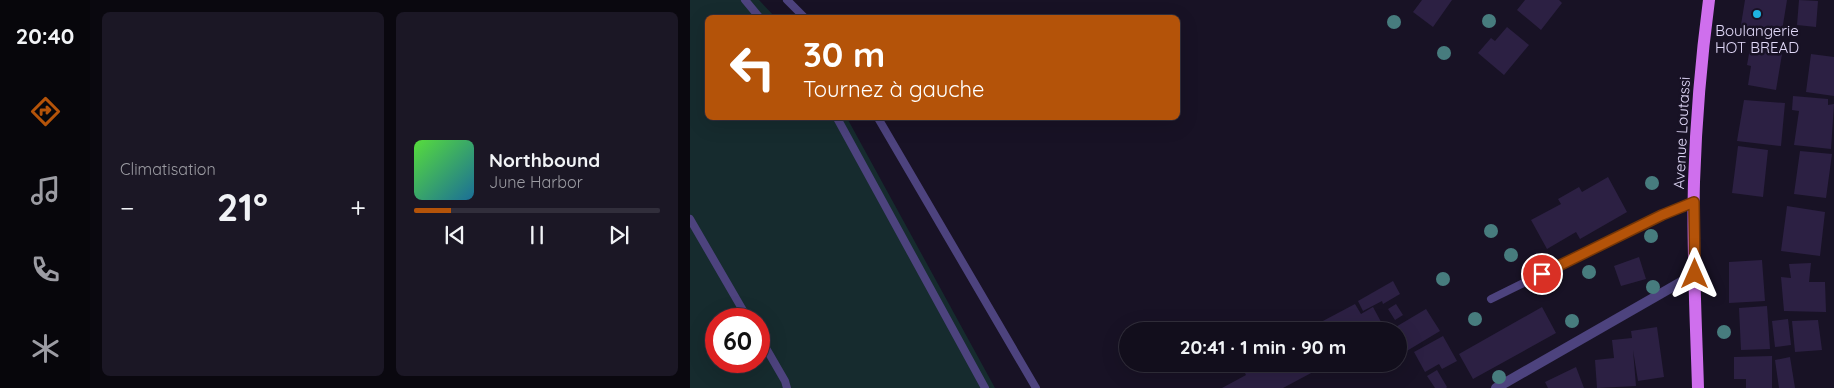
<!DOCTYPE html>
<html lang="fr">
<meta charset="utf-8">
<style>
:root{--surface:#120e1c;--page:#1b1725;--text:#f1f3f6;--muted:#9c9ca3;--line:#312e3b;--accent:#b45309}
body{margin:0;font-family:Quicksand,sans-serif;background:var(--page);color:var(--text);height:100vh;display:flex;flex-direction:column;font-size:19px;white-space:nowrap}
*{box-sizing:border-box;margin:0}
p{font-size:16px;color:var(--muted)}
.icon{flex:none;width:28px;height:28px;fill:none;stroke:currentColor;stroke-width:2;stroke-linecap:round;stroke-linejoin:round}
.map{position:relative;flex:1;overflow:hidden}
.details{display:flex;flex-direction:column;gap:12px;padding:12px;background:#0a080f;width:600px}
.details>*{flex:none}
.hud{position:absolute;left:15px;top:15px;width:475px;height:105px;border-radius:8px;box-shadow:0 5px 20px #0002,0 0 0 1px var(--line);background:#b45309;color:#fff;overflow:hidden}
.speed{position:absolute;left:15px;top:308px;display:flex;gap:10px;font-size:25px;font-weight:700;text-align:center}
.speed>*{display:grid;place-content:center;width:65px;height:65px;border-radius:50%;background:var(--surface);box-shadow:0 5px 20px #0002,0 0 0 1px var(--line);line-height:1}
.speed .limit{border:8px solid #d22;background:#fff;color:#111}
.pin{position:absolute;display:grid;place-items:center;width:42px;height:42px;color:#fff;margin:-21px;border:2px solid #fff;border-radius:50%;box-shadow:0 1px 5px #0007}
.me{position:absolute;width:55px;margin:-28px;rotate:0deg;stroke-linejoin:round;filter:drop-shadow(0 0 4px #0008)}
.turn{display:flex;align-items:center;gap:18px;height:105px;padding:0 15px;font-size:22px}
.turn .icon{width:65px;height:65px;stroke-width:2.5}
.turn b{display:block;font-size:35px;line-height:42px}
.big{font-size:38px;font-weight:700;line-height:1.1}
.details .widget{flex:1;display:flex;flex-direction:column;justify-content:center;gap:8px;min-width:0;padding:0 18px;border-radius:8px;background:var(--page)}
.song{display:flex;align-items:center;gap:15px}
.cover{width:60px;height:60px;border-radius:8px;background:linear-gradient(135deg,hsl(110 70% 55%),hsl(200 70% 35%))}
.played{height:5px;border-radius:2px;background:linear-gradient(90deg,var(--accent) 15%,var(--line) 15%)}
.keys{display:flex;justify-content:space-around;direction:ltr}
.heat{display:flex;justify-content:space-between;align-items:center;font-size:28px;direction:ltr}
.details .tiles{flex:1;display:grid;gap:12px;grid-template-columns:repeat(2,1fr)}
.trip{position:absolute;left:429px;top:322px;width:288px;height:50px;border-radius:25px;background:var(--surface);box-shadow:0 5px 20px #0002,0 0 0 1px var(--line);font-weight:700;line-height:50px;text-align:center}
main{display:flex;flex:1;min-height:0}
.dock{display:flex;flex-direction:column;width:90px;justify-content:space-around;align-items:center;background:#07060b;color:var(--muted)}
.dock .icon{width:35px;height:35px}
.dock .selected{color:var(--accent)}
.dock b{font-size:22px;color:var(--text)}
.map>svg:first-child{display:block}
</style>
<main>
<nav class="dock">
<b>20:40</b>
<svg class="icon selected" aria-label="directions" viewBox="0 0 24 24"><path d="M12 3l9 9-9 9-9-9zM9 14v-3h6M13 9l2 2-2 2"/></svg>
<svg class="icon" aria-label="music" viewBox="0 0 24 24"><path d="M9 18V5l10-2v13"/><circle cx="6" cy="18" r="3"/><circle cx="16" cy="16" r="3"/></svg>
<svg class="icon" aria-label="phone" viewBox="0 0 24 24"><path d="M5 4h4l2 5-3 2q2 4 5 5l2-3 5 2v4C11 20 4 13 5 4z"/></svg>
<svg class="icon" aria-label="climate" viewBox="0 0 24 24"><path d="M12 3v18M4 7l16 10M4 17L20 7"/></svg>
</nav>
<section class="details">
<div class="tiles">
<div class="widget"><p>Climatisation</p>
<div class="heat"><a>−</a><b class="big">21°</b><a>+</a></div>
</div>
<div class="widget">
<div class="song"><i class="cover"></i><div><b>Northbound</b><p>June Harbor</p></div></div>
<div class="played"></div>
<div class="keys"><svg class="icon" aria-label="previous" viewBox="0 0 24 24"><path d="M18 5L8 12l10 7zM5 5v14"/></svg><svg class="icon" aria-label="pause" viewBox="0 0 24 24"><path d="M8 5v14M16 5v14"/></svg><svg class="icon" aria-label="next" viewBox="0 0 24 24"><path d="M6 5l10 7-10 7zM19 5v14"/></svg></div>
</div>
</div>
</section>
<div class="map">
<svg width="1144" height="388" viewBox="0 0 1144 388">
<rect width="100%" height="100%" fill="#181225"/>
<path fill="#162b2e" fill-rule="evenodd" d="M0,0h69l16,17 -67,1v100h139l148,270h-305zM26,319h43v42h-43z"/>
<path fill="#2c2043" d="M732,0h30l-19,27 -20,-15z
M835,0h34l3,3 -21,27 -24,-20z
M1055,0h42l-6,37 -41,-6z
M1109,0l19,1 -2,26 -19,-2z
M817,27l22,18 -25,30 -26,-22 13,-15 4,3z
M1061,43l32,5 -7,42 -28,-5 3,-19 -4,-1z
M1121,54l23,3v39l-28,-4z
M1103,96l35,3v6l6,-1 -3,45 -37,-4 5,-34 -7,-1z
M1054,100l41,3 -4,43 -44,-5z
M1048,146l30,4 -5,47 -31,-4z
M1110,151l32,3 -6,44 -32,-4z
M918,177l19,35 -47,27 -4,-7 -29,17 -16,-29 30,-16 -3,-5 21,-12 3,5z
M1097,206l38,6 -5,44 -39,-5z
M949,257l7,22 -25,7 -7,-20z
M1072,260l3,41 -36,2v-41z
M1121,263l-2,19h16l1,30 -42,-1 -3,-34 10,1 -2,-14z
M703,281l7,13 -17,10 -1,-3 -19,10 -5,-10z
M665,304l6,10 12,-7 13,24h-82z
M706,304l7,11 -8,5 -7,-11z
M1077,306l3,43 -29,1 -2,-42z
M852,307l14,26 -83,46 -14,-25z
M736,309l14,22 -40,24 -2,-5v-19h-9z
M1098,319l3,26 -16,2 -3,-26z
M1128,320l4,30 -27,2 -3,-31z
M967,327l7,50 -26,4 -5,-31 3,36 -39,2 -2,-28 19,-2 -2,-18 20,-2 -1,-7z
M753,336l14,25 -15,8 -3,-5 -14,8 -11,-20z
M1082,356v32h-26v-9h-12v-22z
M1100,357l5,31h-16l-4,-28z
M553,364h85l-45,24h-61l24,-13 -5,-10z
M886,367l8,21h-36l-3,-6z
M747,370l10,17 -1,1h-11l-8,-12z"/>
<g fill="none" stroke-linecap="round" stroke-linejoin="round">
<path stroke="#4d437e" stroke-width="8" d="M55,0l15,18
M97,0l18,18
M147,118l148,270
M188,118l158,270
M0,219l58,100
M801,299l171,-84 32,-13
M69,336l26,45 2,7"/>
<path stroke="#4d437e" stroke-width="10" d="M806,388l199,-114"/>
<path stroke="#cf6fed" stroke-width="12" d="M1008,388c-2,-68 -6,-137 -4,-206 2,-61 7,-122 15,-182"/>
</g>
<g fill="#477c7e">
<circle cx="799" cy="21" r="7"/>
<circle cx="704" cy="22" r="7"/>
<circle cx="754" cy="53" r="7"/>
<circle cx="962" cy="183" r="7"/>
<circle cx="801" cy="231" r="7"/>
<circle cx="961" cy="236" r="7"/>
<circle cx="821" cy="255" r="7"/>
<circle cx="899" cy="272" r="7"/>
<circle cx="753" cy="279" r="7"/>
<circle cx="963" cy="287" r="7"/>
<circle cx="785" cy="319" r="7"/>
<circle cx="882" cy="321" r="7"/>
<circle cx="1034" cy="332" r="7"/>
<circle cx="809" cy="377" r="7"/>
</g>
<g fill="none" stroke-linecap="round" stroke-linejoin="round">
<g stroke="#753606" stroke-width="12">
<path id="route" d="M852,274l120,-59 32,-13 1,72"/>
</g>
<use href="#route" stroke="#b45309" stroke-width="9"/>
</g>
<circle fill="#1eb4e3" stroke="#181225" stroke-width="2" cx="1067" cy="14" r="5"/>
<g text-anchor="middle" stroke-width="5" stroke-linejoin="round" paint-order="stroke">
<g font-size="15" fill="#e2dafa" stroke="#181225">
<text x="1067" y="36">Boulangerie<tspan x="1067" dy="17">HOT BREAD</tspan></text>
</g>
<g font-size="15" fill="#e2dafa" stroke="#181225">
<text transform="translate(992 133) rotate(-87)" y="5">Avenue Loutassi</text>
</g>
</g>
</svg>
<div class="speed"><div class="limit">60</div></div>
<div class="pin" style="left:852px;top:274px;background:#d93025"><svg class="icon" aria-label="arrive" viewBox="0 0 24 24"><path d="M6 21V4h12l-3 4 3 4H6"/></svg></div>
<svg class="me" style="left:1005px;top:274px" viewBox="-20 -20 40 40"><path d="M0-17L14 15 0 8-14 15z" fill="#b45309" stroke="#fff" stroke-width="4"/></svg>
<div class="trip">20:41 · 1 min · 90 m</div>
<div class="hud">
<div class="turn"><svg class="icon" aria-label="left" viewBox="0 0 24 24"><path d="M17 20v-9H6M10 6l-5 5 5 5"/></svg><div><b>30 m</b>Tournez à gauche</div></div>
</div>
</div>
</main>
